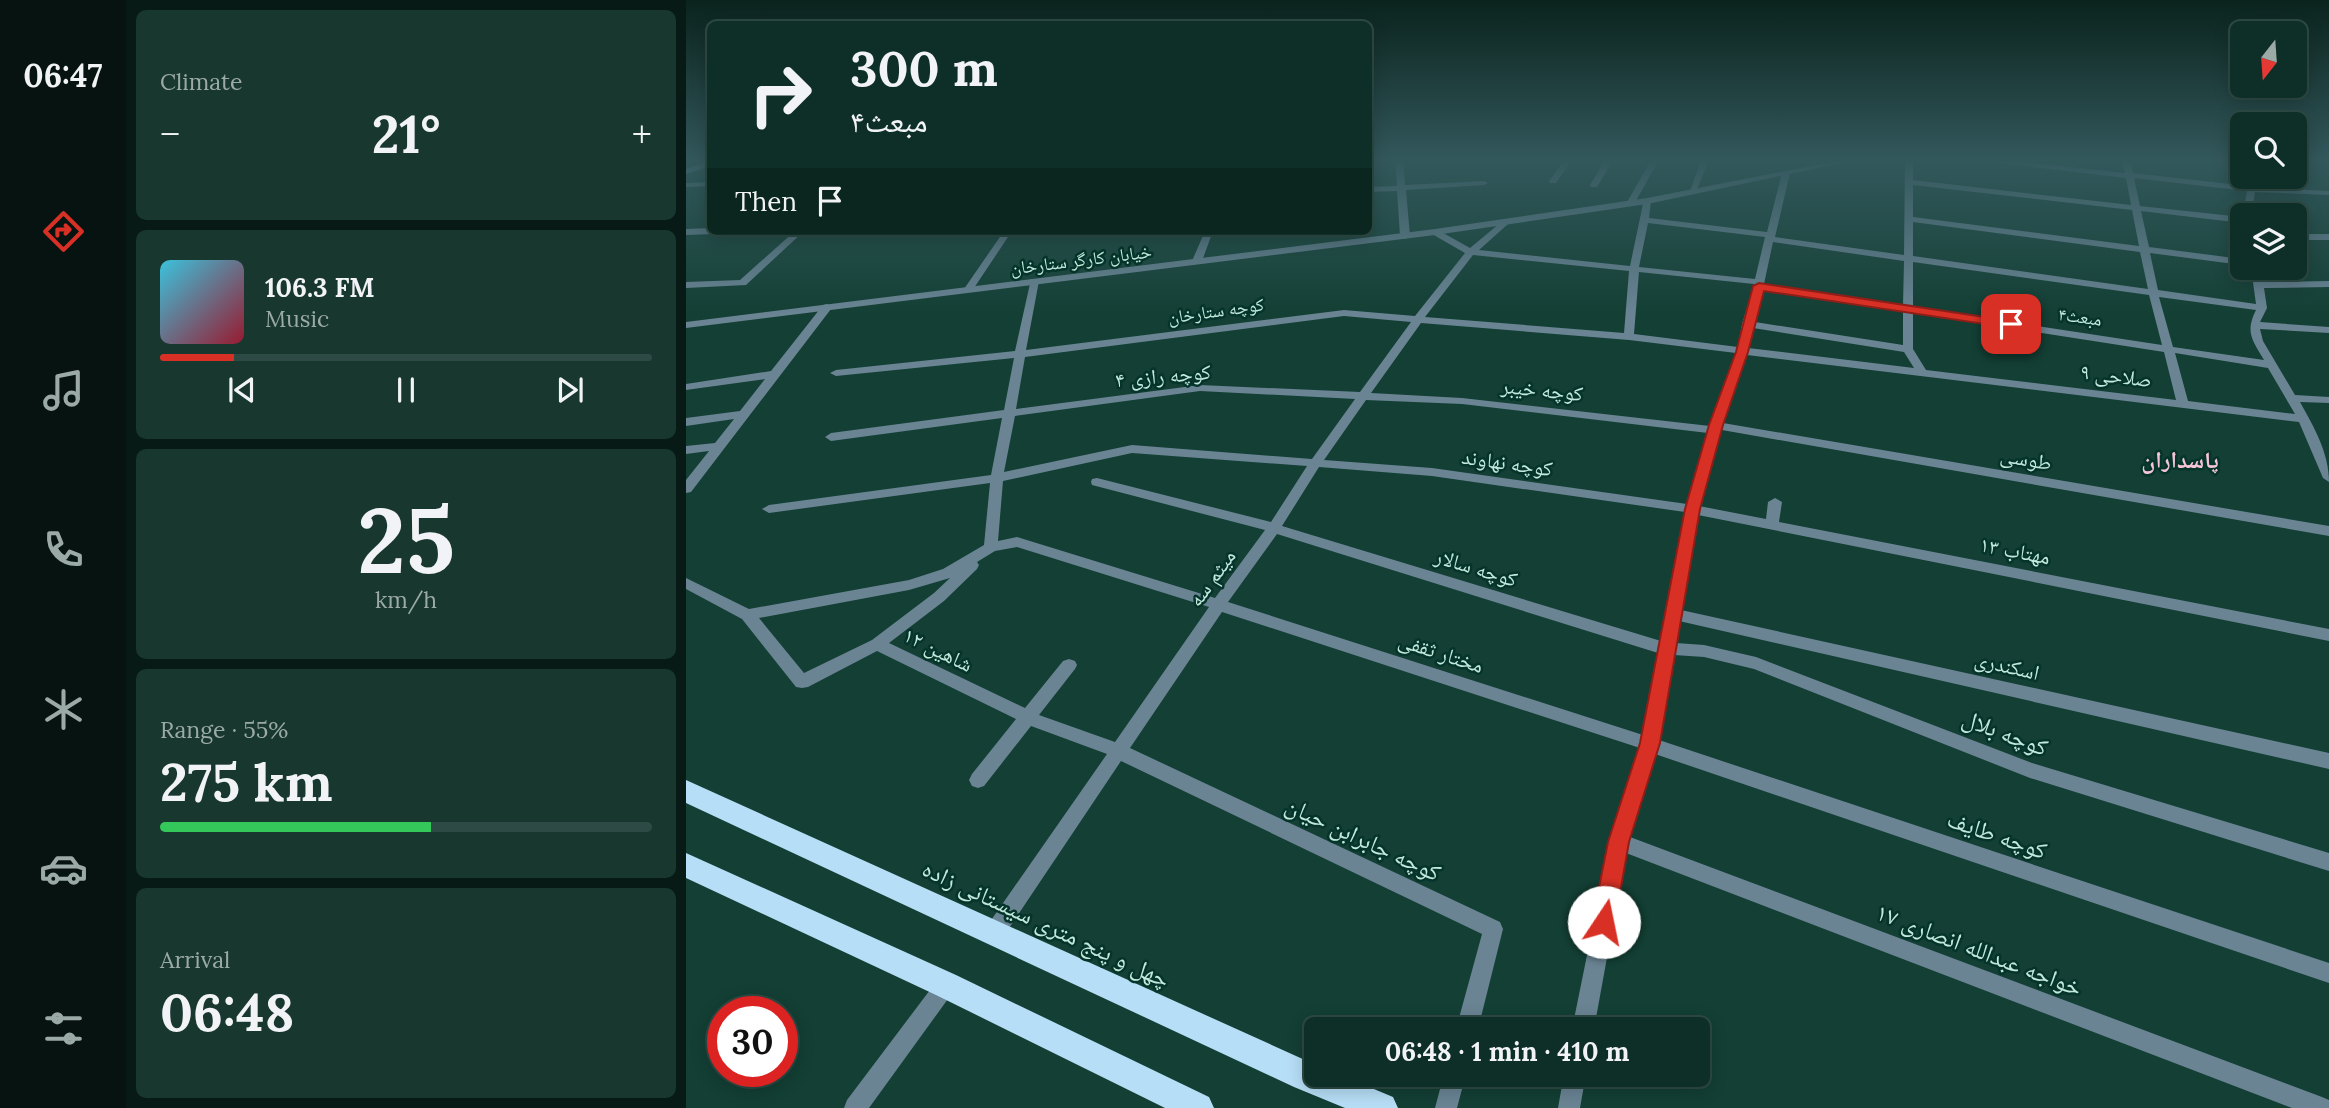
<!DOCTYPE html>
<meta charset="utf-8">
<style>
:root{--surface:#0e2f27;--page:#17372f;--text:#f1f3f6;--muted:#9ba9a7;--line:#2e4a44;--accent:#d93025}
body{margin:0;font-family:Lora,"Noto Naskh Arabic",serif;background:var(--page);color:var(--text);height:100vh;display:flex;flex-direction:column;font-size:26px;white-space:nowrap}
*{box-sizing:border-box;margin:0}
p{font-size:23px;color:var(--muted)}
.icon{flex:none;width:38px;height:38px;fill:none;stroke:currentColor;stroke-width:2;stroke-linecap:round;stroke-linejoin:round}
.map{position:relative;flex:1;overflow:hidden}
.details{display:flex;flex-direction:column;gap:10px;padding:10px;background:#081a15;width:560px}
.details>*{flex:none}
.banner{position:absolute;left:21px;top:21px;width:665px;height:214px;border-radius:10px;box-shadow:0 4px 18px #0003,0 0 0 2px var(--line);background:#0e2f27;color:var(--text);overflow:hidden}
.needle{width:46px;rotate:197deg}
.tools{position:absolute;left:1544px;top:21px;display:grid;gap:14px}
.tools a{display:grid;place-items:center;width:77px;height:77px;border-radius:10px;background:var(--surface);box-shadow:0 4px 18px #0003,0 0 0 2px var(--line);font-size:35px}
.speed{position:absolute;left:21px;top:996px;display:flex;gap:14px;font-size:35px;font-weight:700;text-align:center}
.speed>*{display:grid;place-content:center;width:91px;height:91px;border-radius:50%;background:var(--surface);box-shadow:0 4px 18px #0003,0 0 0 2px var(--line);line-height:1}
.speed .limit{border:10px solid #d22;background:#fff;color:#111}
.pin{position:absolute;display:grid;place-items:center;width:60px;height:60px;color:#fff;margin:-30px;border-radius:14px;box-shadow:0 4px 10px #0006}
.me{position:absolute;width:77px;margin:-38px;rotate:11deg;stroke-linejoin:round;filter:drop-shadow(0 0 5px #0008)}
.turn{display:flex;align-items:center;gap:24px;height:147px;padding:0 28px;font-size:32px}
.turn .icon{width:91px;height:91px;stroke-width:2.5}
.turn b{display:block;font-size:49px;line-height:60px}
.then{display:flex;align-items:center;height:66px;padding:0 28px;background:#0003;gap:14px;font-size:26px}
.big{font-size:52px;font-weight:800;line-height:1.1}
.details .tile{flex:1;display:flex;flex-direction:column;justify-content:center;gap:10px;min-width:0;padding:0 24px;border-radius:10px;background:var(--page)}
.details .dial{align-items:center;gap:0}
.dial b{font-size:91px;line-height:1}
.song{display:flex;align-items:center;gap:21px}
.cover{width:84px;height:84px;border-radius:10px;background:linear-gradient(135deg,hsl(190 70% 55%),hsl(350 70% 35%))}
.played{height:7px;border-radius:4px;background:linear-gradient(90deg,var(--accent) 15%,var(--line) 15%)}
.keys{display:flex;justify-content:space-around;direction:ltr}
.heat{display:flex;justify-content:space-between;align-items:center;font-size:38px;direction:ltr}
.charge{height:10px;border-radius:5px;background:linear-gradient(90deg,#34c759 55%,var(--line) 0)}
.trip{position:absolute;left:618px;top:1017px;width:406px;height:70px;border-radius:10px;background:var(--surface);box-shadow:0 4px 18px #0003,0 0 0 2px var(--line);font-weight:800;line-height:70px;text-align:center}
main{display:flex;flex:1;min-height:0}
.tabs{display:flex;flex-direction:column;width:126px;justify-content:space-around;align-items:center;background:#061310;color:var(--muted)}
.tabs .icon{width:49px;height:49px}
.tabs .on{color:var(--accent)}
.tabs b{font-size:32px;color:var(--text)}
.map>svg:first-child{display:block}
</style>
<main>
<nav class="tabs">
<b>06:47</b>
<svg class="icon on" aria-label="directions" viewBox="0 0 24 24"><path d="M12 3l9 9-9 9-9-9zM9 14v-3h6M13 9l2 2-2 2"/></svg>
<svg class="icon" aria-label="music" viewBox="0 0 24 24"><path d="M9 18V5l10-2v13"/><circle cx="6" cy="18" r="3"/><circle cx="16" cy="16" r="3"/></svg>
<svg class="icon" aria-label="phone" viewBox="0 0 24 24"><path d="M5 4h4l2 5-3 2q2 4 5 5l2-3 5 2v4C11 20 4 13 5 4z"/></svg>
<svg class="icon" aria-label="climate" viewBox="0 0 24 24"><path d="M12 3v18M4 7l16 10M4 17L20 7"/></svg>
<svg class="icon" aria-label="car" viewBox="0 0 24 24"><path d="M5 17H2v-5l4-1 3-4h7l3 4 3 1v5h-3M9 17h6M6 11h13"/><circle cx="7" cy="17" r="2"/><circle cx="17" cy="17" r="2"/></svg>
<svg class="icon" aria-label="filters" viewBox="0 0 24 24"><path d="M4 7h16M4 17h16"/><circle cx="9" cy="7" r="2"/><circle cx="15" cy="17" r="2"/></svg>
</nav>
<section class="details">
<div class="tile"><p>Climate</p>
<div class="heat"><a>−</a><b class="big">21°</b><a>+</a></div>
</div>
<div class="tile">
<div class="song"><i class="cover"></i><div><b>106.3 FM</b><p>Music</p></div></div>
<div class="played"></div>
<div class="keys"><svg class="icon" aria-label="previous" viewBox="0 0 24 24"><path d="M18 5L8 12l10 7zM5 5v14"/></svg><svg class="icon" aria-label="pause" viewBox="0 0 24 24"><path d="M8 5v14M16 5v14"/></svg><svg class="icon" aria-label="next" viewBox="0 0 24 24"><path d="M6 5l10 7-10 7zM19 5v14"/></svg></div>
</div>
<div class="tile dial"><b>25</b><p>km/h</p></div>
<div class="tile"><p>Range · 55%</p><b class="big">275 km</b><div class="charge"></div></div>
<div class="tile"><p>Arrival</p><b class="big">06:48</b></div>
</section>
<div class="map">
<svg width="1643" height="1108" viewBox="0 0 1643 1108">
<rect width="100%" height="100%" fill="#133f34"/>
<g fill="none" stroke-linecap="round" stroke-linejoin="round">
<path fill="#6a8494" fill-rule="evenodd" d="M709,160h8l2,25 79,-4 4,2 -4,2 -78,5 4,46 -5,3 -5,-3 -3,-45 -29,1v-5l29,-1z
M878,160h8l-16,23h-6l-1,-2z
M919,160h8l-16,27h-6l-1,-2z
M965,160h8l-26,46h-6l-1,-2z
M1015,160h8l-13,32 -7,2z
M1219,160h8v20l218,25 -5,-27 -137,-16 -4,-2h21l119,13 -3,-13h8l3,13 115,13 2,-9h8l-2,10 73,4v4l-74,-3 -4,23h-8l4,-24 -113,-13 6,28 102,11v6l-101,-12 8,36 93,12v6l-92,-12 8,37 98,14 -5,-36h10l2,14 66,-1v6l-65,1 3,20 -7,14 69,5v6l-69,-4 3,12 32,54 34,2v6l-29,-1c14,25 29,51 29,80l-6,-4 -24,-56 -552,-67 -24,68 606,103v10l-607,-106 -23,76 67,13 2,-17 7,-4 7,4 -3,20 550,107v12l-631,-126 -17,95 648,143v16l-650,-148 -3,22 28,2 52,12 276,106 297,90v18l-299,-93 -276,-109 -50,-12 -30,-2 -15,85 670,223v20l-674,-229 -25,83 692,260 7,3v8h-37l-666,-255 -32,176h-22l38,-187 30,-94 -418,-136 -92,136 370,174 3,7 -25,100h-22l26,-95 -361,-173 -120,179 -7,3 -7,-3 -3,-7 3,-7 120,-172 -76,-28 -47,60 -6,2 -6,-2 -3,-6 3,-6 44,-55 -139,-68 -69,36 -6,1 -6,-1 -54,-68 -56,-30v-11l63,31 160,-29 34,-11 41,-24 6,-62 -221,30 -7,-4 7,-4 222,-30 11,-57 -171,23 -6,-4 6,-4 173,-23 10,-52 -178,18 -6,-3 6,-3 179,-19 16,-72 8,2 -13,69 318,-40 71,6 50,-63 -33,-19v-4h6l32,18 35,-29 3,1v4l-29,26 151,16 14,-67 7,2 -2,17 118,14 15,-59 4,-2 4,2 -15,64 129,18zM1227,185l219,25 7,36 -226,-29zM1227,222l227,30 8,37 -235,-33zM962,223l117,14 -10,42 -116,-12zM1087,242l131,19 -1,44 -139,-21zM787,255l156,16 -5,62 -199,-16zM1227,262l236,33 13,50 -249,-38zM953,272l115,12 -12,40 -4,23 -104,-13zM1076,289l141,22v34l-148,-23zM1473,297l97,13c-11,22 -4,30 8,50l-91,-13zM1227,313l251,39 12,48 -250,-30 -13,-21zM658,316l67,6 -51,70 -160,-7 -184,24 9,-52zM735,323l208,17 107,13 -26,73 -248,-28 -91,-5zM1067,328l151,24 10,16 -166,-20zM1489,353l93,15 27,46 -107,-13zM514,391l155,8 -43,60 -180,-14 -128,27 11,-56zM680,400l96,4 246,29 -21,71 -255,-36 -108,-8zM446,453l175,13 -36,56 -174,-44 -5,1 -1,3 1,3 173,45 -50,68 -198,-61 -19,4 5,-60zM633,467l113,9 253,36 -24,129 -379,-115zM591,534l381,119 -15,82 -415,-133zM331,547l192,60 -94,135 -76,-27 36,-46 2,-4 -2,-4 -6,-2 -6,2 -38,47 -136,-65 55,-42 33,-32 2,-4 -2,-3 18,-11zM264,578l-16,15 -62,47 -68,33 -45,-55 150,-28z
M24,182v4l-24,1v-4z
M24,228v3h8l-4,3 -28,1v-6z
M109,231h9l-58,54 -60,3v-6l54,-2z
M318,231h8l-40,60h-6l-2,-2z
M519,231h8l-11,30 -8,2 -2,-2z
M1608,234h35v6h-35z
M141,304l5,3 -1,2 -140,183 -5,1v-13l23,-29 -23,3v-8l29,-3 19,-24 -48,7v-8l54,-7 25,-32 -79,11v-6l85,-13 52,-66z
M260,975l7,3 3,7 -3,7 -84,116h-25l3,-8 92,-122z
M758,1074h22l-9,34h-22z
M878,1074h22l-6,34h-22z"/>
<path fill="#6a8494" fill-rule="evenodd" d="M1156,160h14l-209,44 -212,31 -749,93v-6l749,-93 212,-31z"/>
<path fill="#85b0c9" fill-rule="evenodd" d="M21,161h3v5l-24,8v-5z"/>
<path fill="#b6def6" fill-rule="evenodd" d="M0,780l630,285v9h22l55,23 5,11h-53l-51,-21 -608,-284z
M0,853l270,122 253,122 5,11h-49l-229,-113 -250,-117z"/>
</g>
<linearGradient id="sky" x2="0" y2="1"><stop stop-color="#0a231d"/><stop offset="0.51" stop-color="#33585c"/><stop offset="1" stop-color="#33585c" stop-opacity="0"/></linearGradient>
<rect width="1643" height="315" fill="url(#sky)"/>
<path fill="#d93025" stroke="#8d1f18" stroke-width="2" d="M1073,283l252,38 6,3 -6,4 -247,-37 -16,61 -25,73 -23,84 -40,234 -31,99 -14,80 -4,8 -7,3 -8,-3 -4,-8 16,-80 32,-99 45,-234 24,-84 27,-73 17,-66z"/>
<g text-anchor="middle" stroke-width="5" stroke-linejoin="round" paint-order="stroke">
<g font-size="18" fill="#c3e9dd" stroke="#05342a">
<text transform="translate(395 260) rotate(-7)" y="6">خیابان کارگر ستارخان</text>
<text transform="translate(530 311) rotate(-8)" y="6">کوچه ستارخان</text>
<text transform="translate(1394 317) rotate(8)" y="6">مبعث۴</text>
</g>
<g font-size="21" fill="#c3e9dd" stroke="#05342a">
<text transform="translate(477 376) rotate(-5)" y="7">کوچه رازی ۴</text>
<text transform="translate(1430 376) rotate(7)" y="7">صلاحی ۹</text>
<text transform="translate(856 390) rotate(6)" y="7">کوچه خیبر</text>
<text transform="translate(1340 459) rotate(10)" y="7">طوسی</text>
<text transform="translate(821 463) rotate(8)" y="7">کوچه نهاوند</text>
<text transform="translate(1329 551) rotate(11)" y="7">مهتاب ۱۳</text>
<text transform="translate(790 568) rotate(17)" y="7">کوچه سالار</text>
<text transform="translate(526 578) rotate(-54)" y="7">میثم سه</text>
<text transform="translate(252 650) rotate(26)" y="7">شاهین ۱۲</text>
<text transform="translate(755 653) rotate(18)" y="7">مختار ثقفی</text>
<text transform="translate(1321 666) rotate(13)" y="7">اسکندری</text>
</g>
<g font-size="23" font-weight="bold" fill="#f5c5d7" stroke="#05342a">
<text x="1494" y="468">پاسداران</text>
</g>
<g font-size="24" fill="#c3e9dd" stroke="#05342a">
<text transform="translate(1319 733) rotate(21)" y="8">کوچه بلال</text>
<text transform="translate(1311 835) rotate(19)" y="8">کوچه طایف</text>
<text transform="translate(677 839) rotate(25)" y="8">کوچه جابرابن حیان</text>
<text transform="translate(360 924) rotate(25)" y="8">چهل و پنج متری سیستانی زاده</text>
<text transform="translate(1293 950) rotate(21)" y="8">خواجه عبدالله انصاری ۱۷</text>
</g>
</g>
</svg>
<div class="tools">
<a><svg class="needle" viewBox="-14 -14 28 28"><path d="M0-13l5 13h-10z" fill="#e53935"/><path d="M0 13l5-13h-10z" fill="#9ba9a7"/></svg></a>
<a><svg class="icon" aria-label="search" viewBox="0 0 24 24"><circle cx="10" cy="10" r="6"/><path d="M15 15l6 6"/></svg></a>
<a><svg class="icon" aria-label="layers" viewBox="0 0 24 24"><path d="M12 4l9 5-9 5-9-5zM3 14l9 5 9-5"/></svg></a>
</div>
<div class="speed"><div class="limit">30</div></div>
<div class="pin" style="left:1325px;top:324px;background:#d93025"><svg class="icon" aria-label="arrive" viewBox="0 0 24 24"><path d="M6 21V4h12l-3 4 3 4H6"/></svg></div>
<svg class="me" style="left:918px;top:922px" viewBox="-20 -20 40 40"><circle r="19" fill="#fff"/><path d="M0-13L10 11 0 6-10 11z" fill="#d93025"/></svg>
<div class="trip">06:48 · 1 min · 410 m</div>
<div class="banner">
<div class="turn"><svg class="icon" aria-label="right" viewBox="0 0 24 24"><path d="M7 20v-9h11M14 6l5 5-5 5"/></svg><div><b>300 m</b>مبعث۴</div></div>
<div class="then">Then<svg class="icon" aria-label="arrive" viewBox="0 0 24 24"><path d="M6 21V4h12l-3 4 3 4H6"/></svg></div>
</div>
</div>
</main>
